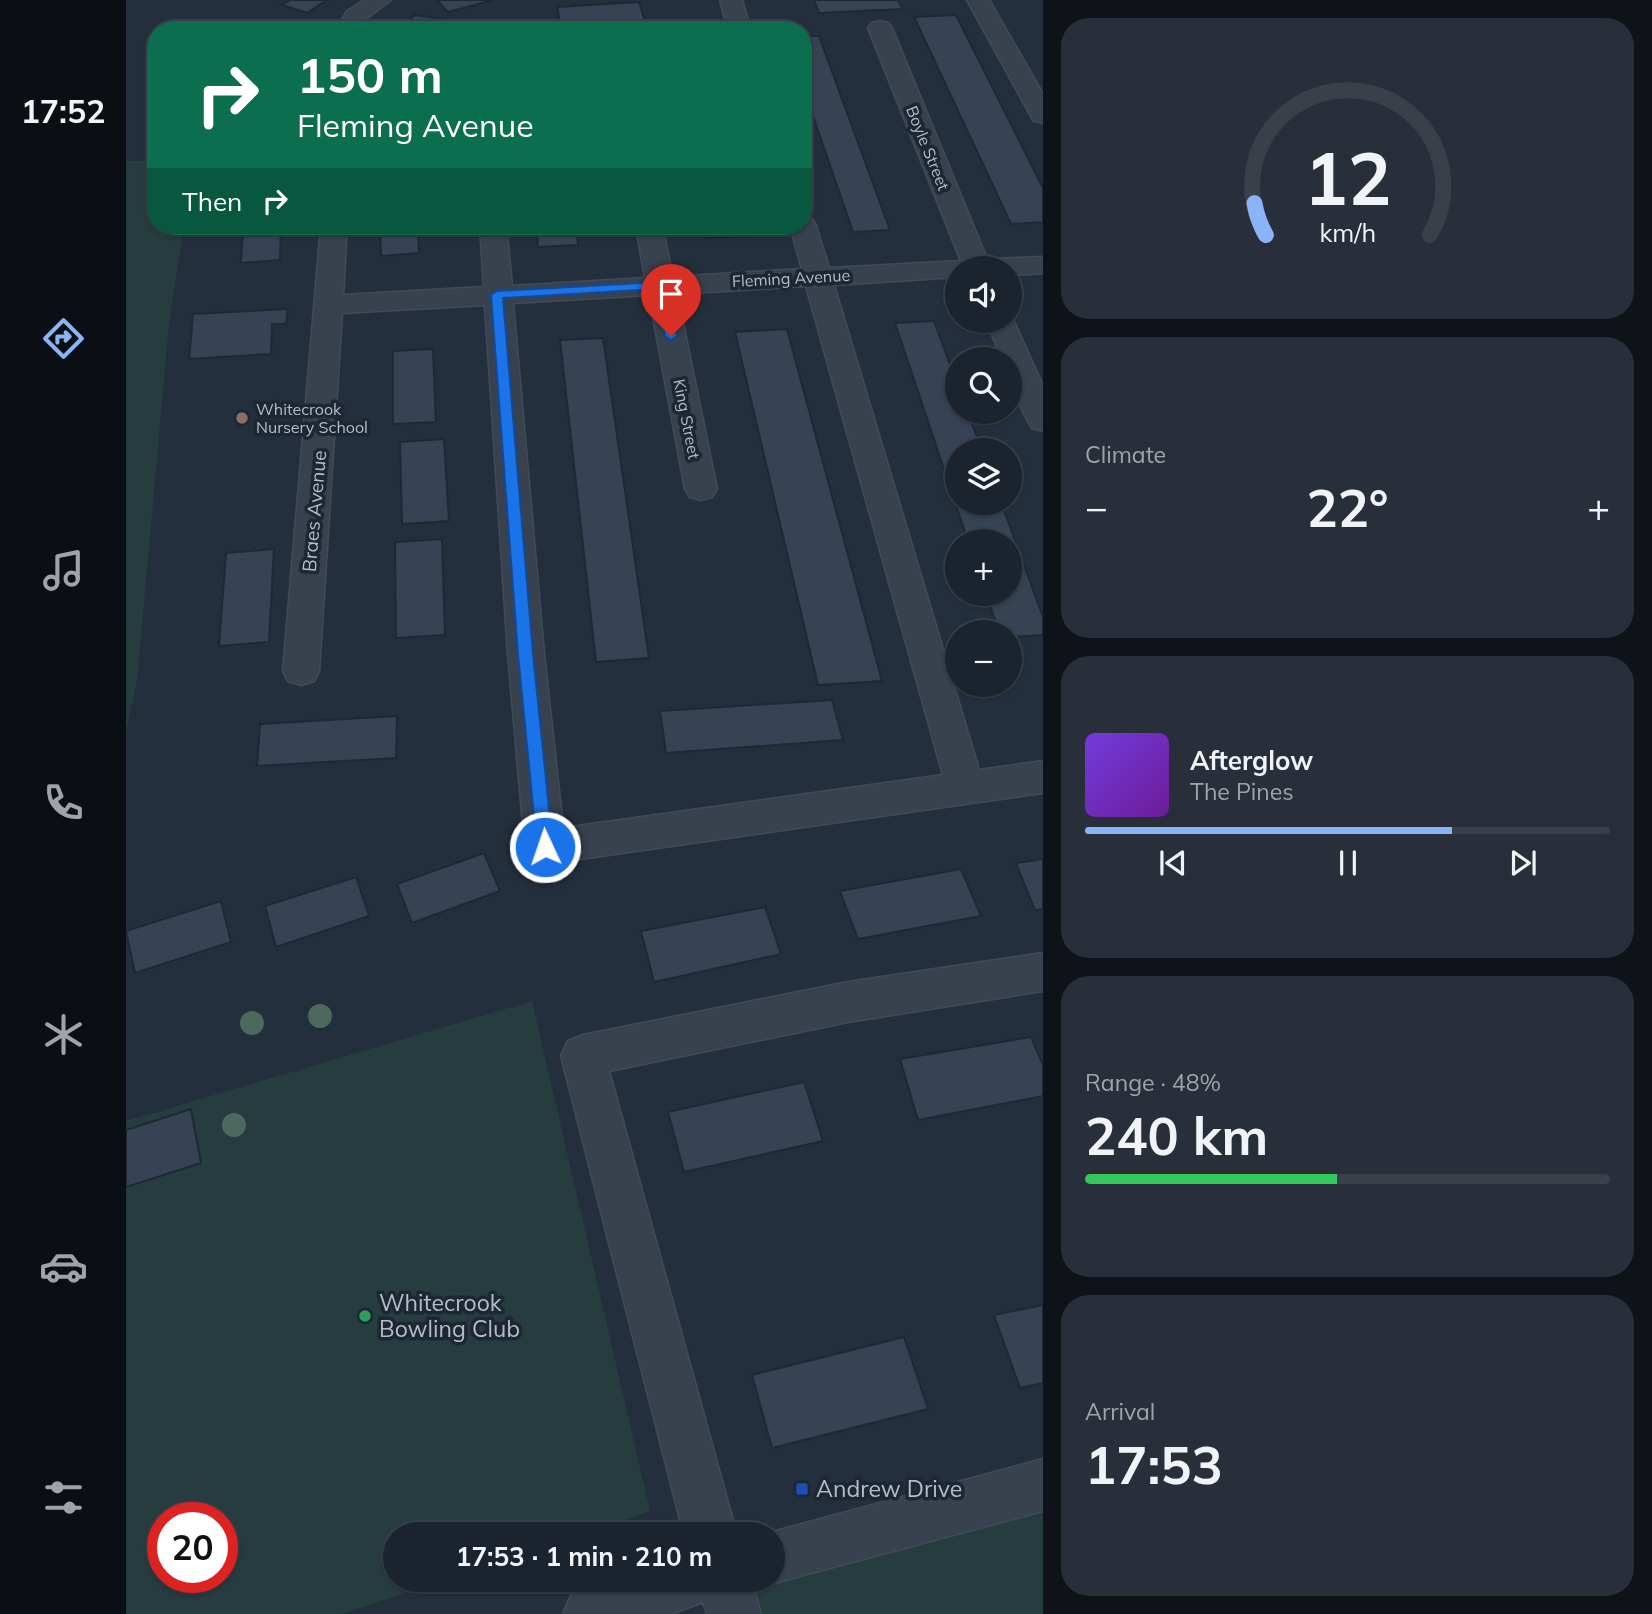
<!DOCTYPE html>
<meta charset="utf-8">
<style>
:root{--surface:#1b232e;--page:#282f3a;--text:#f1f3f6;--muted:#a0a4aa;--line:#39404a;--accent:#8ab4f8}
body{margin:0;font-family:Mulish,sans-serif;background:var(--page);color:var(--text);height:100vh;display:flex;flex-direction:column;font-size:26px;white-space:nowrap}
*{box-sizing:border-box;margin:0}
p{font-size:23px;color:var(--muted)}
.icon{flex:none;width:38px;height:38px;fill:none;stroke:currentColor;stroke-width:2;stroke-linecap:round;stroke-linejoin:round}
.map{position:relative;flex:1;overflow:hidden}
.details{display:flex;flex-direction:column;gap:18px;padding:18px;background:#0f1319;width:609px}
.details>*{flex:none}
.top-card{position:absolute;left:21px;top:21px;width:665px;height:214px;border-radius:28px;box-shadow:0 2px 5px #0004,0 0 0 2px var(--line);background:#0b6e4f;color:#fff;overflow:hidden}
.buttons{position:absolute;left:819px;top:256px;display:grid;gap:14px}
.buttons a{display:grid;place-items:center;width:77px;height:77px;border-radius:50%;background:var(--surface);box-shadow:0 2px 5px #0004,0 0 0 2px var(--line);font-size:35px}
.speed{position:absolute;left:21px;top:1502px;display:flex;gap:14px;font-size:35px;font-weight:700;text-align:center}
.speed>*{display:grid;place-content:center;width:91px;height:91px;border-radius:50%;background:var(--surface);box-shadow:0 2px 5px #0004,0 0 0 2px var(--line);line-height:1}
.speed .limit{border:10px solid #d22;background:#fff;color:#111}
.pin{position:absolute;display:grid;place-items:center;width:60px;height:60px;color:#fff;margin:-72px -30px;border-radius:50% 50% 50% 0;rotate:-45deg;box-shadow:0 0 7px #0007}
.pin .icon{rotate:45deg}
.me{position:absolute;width:77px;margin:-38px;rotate:357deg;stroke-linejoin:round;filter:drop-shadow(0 0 5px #0008)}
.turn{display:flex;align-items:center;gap:24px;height:147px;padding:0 35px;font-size:32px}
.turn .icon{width:91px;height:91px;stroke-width:2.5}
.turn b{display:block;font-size:49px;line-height:60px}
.then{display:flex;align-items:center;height:66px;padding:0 35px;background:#0003;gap:14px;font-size:26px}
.big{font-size:52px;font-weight:700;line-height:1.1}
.details .tile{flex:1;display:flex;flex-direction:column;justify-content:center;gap:10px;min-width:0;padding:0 24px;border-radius:28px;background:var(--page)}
.details .dial{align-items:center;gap:0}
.dial svg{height:182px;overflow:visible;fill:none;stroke:var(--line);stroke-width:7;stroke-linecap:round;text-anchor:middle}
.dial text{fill:var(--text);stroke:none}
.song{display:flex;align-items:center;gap:21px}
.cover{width:84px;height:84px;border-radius:10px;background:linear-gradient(135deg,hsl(260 70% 55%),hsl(280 70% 35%))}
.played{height:7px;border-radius:4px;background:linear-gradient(90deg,var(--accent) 70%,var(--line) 70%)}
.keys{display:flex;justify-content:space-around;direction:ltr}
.heat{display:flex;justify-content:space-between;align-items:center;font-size:38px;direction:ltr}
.charge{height:10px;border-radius:5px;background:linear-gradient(90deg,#34c759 48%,var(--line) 0)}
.trip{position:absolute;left:257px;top:1522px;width:402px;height:70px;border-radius:35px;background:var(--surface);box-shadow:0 2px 5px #0004,0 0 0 2px var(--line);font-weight:700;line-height:70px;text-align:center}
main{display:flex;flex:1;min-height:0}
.tab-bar{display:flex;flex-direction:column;width:126px;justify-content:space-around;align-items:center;background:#0b0e12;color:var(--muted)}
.tab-bar .icon{width:49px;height:49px}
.tab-bar .selected{color:var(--accent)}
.tab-bar b{font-size:32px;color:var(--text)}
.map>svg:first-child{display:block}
</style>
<main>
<nav class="tab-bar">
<b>17:52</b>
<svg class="icon selected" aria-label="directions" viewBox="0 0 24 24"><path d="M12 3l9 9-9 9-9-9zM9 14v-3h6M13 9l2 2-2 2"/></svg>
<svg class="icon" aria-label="music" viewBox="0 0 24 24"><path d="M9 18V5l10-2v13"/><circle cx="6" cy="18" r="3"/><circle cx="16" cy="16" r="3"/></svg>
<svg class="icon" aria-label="phone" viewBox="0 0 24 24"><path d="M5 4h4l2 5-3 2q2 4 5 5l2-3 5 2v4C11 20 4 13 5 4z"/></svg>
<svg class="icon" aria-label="climate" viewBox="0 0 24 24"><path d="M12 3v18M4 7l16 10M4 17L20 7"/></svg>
<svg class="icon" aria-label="car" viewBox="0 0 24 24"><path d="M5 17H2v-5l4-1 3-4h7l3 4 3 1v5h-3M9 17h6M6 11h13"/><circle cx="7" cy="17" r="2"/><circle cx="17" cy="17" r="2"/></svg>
<svg class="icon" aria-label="filters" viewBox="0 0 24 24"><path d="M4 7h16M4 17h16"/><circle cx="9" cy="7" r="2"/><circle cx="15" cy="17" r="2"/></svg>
</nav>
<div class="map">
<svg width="917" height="1614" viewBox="0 0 917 1614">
<rect width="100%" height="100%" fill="#242f3e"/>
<path fill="#263c3f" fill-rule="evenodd" d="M0,161h30v65h28l-15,98 -32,357 -11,50z
M406,1001l118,510 -70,24h-184v45h47l-101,34h-216v-493zM37,1517h59v60h-59z
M917,1485v129h-309l-10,-34h50v-24z"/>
<path fill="#364354" stroke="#1f2835" stroke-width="2" d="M164,0h37l-20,13 -25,-8z
M311,0h56l-45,12z
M688,0h84l5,9 -84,4z
M513,2l6,19 -84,5 -4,-19z
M288,15l30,4 -7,11h-34z
M830,15l87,173v34l-32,2 -97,-207z
M169,21v9h-31v-7z
M573,25l1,5h-43l-1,-3z
M677,36h16l71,194 -37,2 -50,-145z
M117,226h38l-1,34 -39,3z
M254,226h38l1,27 -38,3z
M410,226h40l2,19 -40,2z
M575,226h50l3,10 -50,2z
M162,309l-2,15h-14l-1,30 -82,5 4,-45z
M808,321l23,63v27h10l15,39h-25v52h44l42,115v18l-33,2v-5h-11l-13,-39h24v-52h-42l-73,-218z
M661,329l95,352 -64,4 -83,-353z
M477,338l46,320 -53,4 -36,-322z
M307,349l3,73 -43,2v-73z
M318,439l5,82 -47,3 -2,-82z
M316,539l3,96 -49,3 -1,-96z
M148,549l-5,93 -50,4 7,-93z
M706,700l11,40 -177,13 -6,-42z
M271,716l-1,42 -139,8 3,-42z
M358,853l16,38 -88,32 -15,-39z
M917,859v50l-8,1 -19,-47z
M835,869l20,47 -123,23 -18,-48z
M230,877l13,39 -93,31 -11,-41z
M95,901l10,41 -96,31 -9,-42z
M639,907l16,47 -127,28 -13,-51z
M905,1037l12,28v31l-125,24 -18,-61z
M678,1082l19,59 -139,31 -16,-60z
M65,1109l10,54 -75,24v-57z
M917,1305v78l-23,5 -26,-73z
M778,1337l24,72 -156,39 -20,-73z"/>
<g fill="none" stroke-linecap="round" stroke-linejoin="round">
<g stroke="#414a57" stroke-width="3">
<path id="minor" d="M239,0h26l-27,20 -4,10h-23l10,-19z
M594,0h22l9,30h-23z
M841,0h22l54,94v29l-9,-2 -3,-5z
M754,21l8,2 4,5 95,231 56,-2v16l-33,2v-7h-53v9l-123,8 145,485 64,-9v32l-498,71 -14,-5 -6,-12 -17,-193 -23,-349 -143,8 -23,358 -5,10 -13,4 -13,-4 -5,-10 38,-445h26l-4,69 141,-8 -4,-61h26l6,60 133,-8 -9,-52h26l11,51 129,-8 -12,-43h13v-8l10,2 3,6 13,42 132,-7 -93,-233 4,-5zM680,286l137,489 -380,53 -19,-174 -31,-351 136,-8 36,194 5,8 11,3 11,-3 5,-8 -40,-195z
M884,313l33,73v45l-11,-3c-13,-21 -22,-45 -22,-69h-8l-16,-39h24z
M917,953v38l-195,31 -239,49 128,464h-53l-123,-479 7,-15 15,-6 265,-53z
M917,1459v52l-269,72 -6,-3h6v-45h-13z
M484,1580h141l10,34h-54l-4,-12 -32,12h-108l8,-19z"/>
</g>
<use href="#minor" fill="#38414e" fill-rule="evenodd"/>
</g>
<g fill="#4b6a5d">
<circle cx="194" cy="1016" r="12"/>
<circle cx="126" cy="1023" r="12"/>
<circle cx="108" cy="1125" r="12"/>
</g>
<path fill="#1a73e8" stroke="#114b97" stroke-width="2" d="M535,282l5,3 11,51 -6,4 -6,-4 -9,-47 -153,9 30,356 20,193 -2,5h-12l-2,-5 -19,-193 -27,-359 6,-4z"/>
<circle fill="#8d6e63" stroke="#1d2633" stroke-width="2.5" cx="116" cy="418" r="7"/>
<circle fill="#2e9e5b" stroke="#1d2633" stroke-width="2.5" cx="239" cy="1316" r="7"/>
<rect fill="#1a4fb4" stroke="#1d2633" stroke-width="2.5" x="669" y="1482" width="14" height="14" rx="3.5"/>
<g text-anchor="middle" stroke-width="7" stroke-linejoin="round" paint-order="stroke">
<g font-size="16" fill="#b4bcc9" stroke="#1d2633">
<text transform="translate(802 148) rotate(68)" y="6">Boyle Street</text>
<text transform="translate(665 278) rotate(-3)" y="6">Fleming Avenue</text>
<text transform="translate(561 419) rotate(79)" y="6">King Street</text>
</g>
<g font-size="16" fill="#b4bcc9" stroke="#1d2633" text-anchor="start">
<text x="130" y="415">Whitecrook<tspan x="130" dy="18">Nursery School</tspan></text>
</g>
<g font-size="19" fill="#b4bcc9" stroke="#1d2633">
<text transform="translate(188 511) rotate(-85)" y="7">Braes Avenue</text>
</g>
<g font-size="23" fill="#b4bcc9" stroke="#1d2633" text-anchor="start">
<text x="253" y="1311">Whitecrook<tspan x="253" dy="26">Bowling Club</tspan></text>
<text x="690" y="1497">Andrew Drive</text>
</g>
</g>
</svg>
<div class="buttons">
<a><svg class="icon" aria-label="sound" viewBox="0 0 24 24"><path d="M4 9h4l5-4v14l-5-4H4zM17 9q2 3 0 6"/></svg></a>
<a><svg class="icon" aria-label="search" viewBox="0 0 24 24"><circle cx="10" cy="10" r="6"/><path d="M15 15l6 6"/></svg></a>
<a><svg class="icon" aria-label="layers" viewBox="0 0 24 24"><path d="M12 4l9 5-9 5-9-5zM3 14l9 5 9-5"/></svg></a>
<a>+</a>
<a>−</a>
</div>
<div class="speed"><div class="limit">20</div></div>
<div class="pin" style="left:545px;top:336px;background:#d93025"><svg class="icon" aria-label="arrive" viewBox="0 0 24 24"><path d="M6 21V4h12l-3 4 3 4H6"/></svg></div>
<svg class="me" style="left:419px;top:847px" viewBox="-20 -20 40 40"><circle r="17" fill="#1a73e8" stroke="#fff" stroke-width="3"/><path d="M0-11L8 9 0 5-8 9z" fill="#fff"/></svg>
<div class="trip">17:53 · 1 min · 210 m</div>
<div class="top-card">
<div class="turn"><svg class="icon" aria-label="right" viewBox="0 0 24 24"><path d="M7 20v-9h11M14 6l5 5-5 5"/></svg><div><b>150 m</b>Fleming Avenue</div></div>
<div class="then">Then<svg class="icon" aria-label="right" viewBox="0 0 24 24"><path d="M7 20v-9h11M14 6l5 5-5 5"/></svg></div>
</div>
</div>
<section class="details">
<div class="tile dial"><svg viewBox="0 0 100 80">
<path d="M14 69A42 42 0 1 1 86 69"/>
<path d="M14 69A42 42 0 0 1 9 55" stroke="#8ab4f8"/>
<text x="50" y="56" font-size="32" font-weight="700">12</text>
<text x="50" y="72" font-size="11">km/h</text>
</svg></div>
<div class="tile"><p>Climate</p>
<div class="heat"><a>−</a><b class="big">22°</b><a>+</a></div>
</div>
<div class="tile">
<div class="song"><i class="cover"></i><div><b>Afterglow</b><p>The Pines</p></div></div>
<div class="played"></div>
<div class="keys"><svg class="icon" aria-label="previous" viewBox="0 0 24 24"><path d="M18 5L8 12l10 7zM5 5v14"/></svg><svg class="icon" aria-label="pause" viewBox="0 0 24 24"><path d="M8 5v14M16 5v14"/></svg><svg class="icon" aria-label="next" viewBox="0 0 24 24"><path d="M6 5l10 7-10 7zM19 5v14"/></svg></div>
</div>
<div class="tile"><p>Range · 48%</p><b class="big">240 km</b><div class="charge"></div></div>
<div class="tile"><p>Arrival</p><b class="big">17:53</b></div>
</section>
</main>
